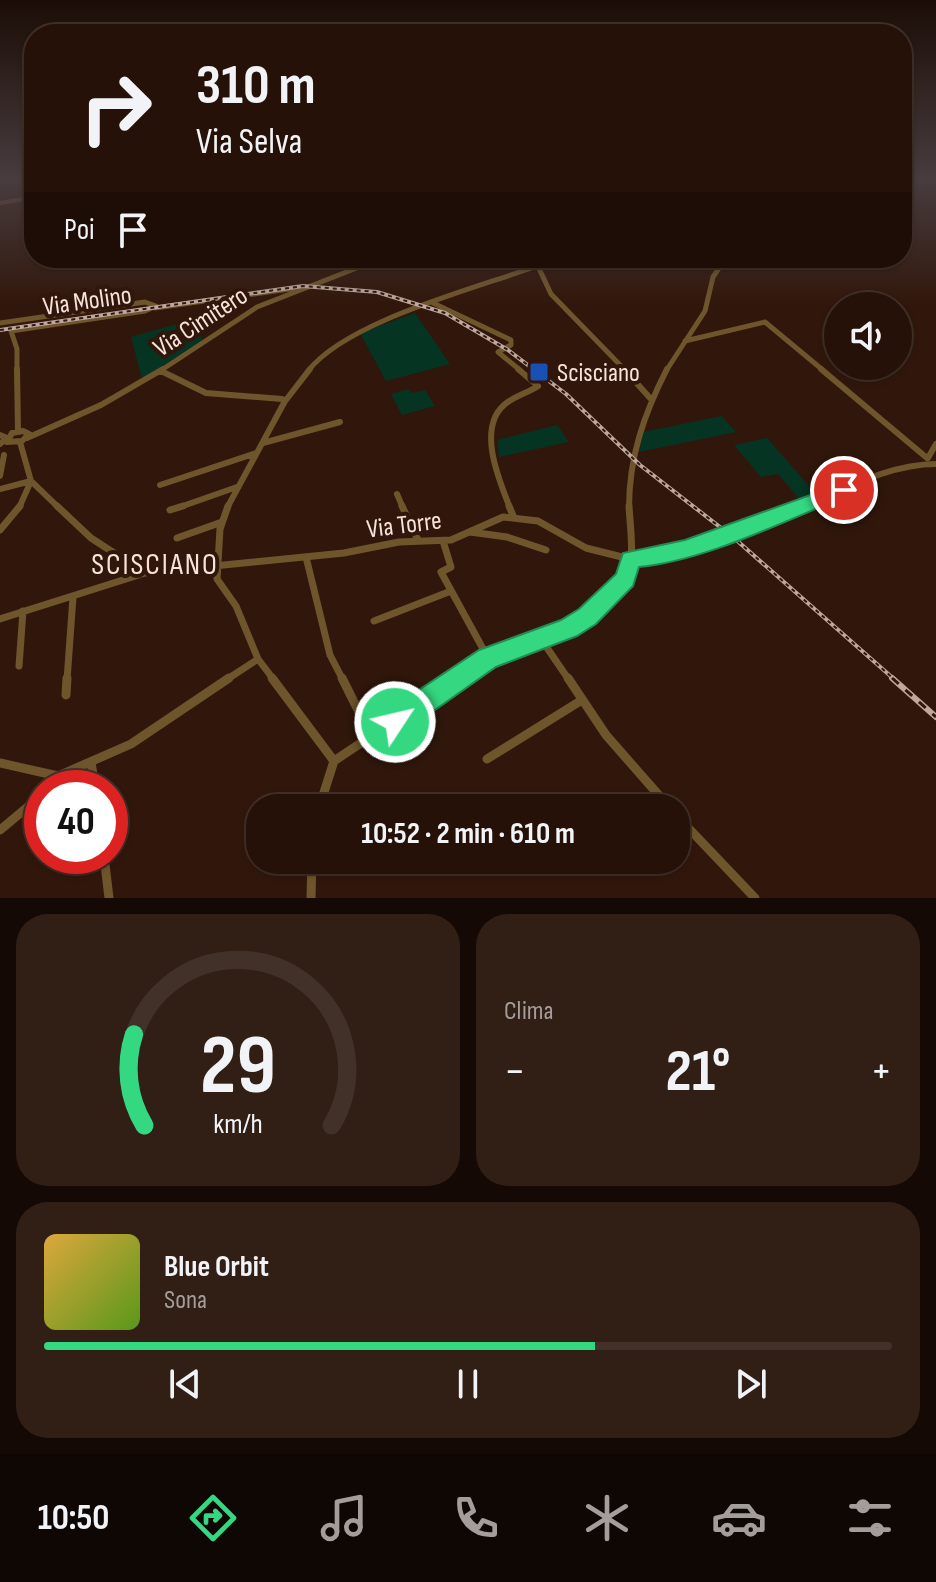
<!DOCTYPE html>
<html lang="it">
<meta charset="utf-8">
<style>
:root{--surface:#251108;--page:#311f16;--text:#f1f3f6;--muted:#a39d9c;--line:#423129;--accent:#34d881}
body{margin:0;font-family:"Sofia Sans Condensed",sans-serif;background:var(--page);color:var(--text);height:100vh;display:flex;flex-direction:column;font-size:30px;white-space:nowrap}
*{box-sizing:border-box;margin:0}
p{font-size:26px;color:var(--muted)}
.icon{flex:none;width:44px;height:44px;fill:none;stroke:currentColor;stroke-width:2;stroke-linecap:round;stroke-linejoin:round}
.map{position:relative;height:898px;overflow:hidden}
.panel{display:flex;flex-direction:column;gap:16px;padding:16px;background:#140904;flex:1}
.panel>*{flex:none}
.top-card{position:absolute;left:24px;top:24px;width:888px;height:244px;border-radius:32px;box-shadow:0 2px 6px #0004,0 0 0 2px var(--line);background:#251108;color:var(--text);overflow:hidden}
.controls{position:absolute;left:824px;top:292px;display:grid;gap:16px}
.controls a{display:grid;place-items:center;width:88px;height:88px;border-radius:50%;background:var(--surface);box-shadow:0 2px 6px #0004,0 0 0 2px var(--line);font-size:40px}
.speed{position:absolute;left:24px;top:770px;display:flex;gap:16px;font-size:40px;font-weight:700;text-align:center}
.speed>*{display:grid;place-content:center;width:104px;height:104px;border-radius:50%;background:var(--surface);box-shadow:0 2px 6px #0004,0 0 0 2px var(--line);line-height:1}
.speed .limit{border:12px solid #d22;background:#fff;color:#111}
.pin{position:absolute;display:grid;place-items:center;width:68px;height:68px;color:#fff;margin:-34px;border:4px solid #fff;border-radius:50%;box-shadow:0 2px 8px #0007}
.me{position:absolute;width:88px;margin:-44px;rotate:55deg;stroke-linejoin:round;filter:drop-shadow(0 0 6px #0008)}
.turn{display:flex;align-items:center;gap:28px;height:168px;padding:0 40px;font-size:36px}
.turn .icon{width:104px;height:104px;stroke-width:2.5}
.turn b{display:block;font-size:56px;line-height:68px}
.then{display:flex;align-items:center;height:76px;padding:0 40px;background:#0003;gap:16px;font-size:30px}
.big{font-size:60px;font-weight:700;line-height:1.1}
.panel .widget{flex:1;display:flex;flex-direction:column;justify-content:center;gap:12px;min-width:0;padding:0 28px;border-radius:32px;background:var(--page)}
.panel .dial{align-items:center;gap:0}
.dial svg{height:208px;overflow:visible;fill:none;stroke:var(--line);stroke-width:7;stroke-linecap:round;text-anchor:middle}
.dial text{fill:var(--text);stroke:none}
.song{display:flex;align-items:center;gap:24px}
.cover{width:96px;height:96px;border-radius:12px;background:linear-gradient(135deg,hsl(40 70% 55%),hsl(90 70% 35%))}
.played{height:8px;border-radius:4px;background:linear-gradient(90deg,var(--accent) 65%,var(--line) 65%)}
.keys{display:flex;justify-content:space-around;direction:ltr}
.heat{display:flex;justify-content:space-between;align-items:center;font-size:44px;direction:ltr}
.panel .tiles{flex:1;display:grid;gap:16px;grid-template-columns:1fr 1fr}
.widget:last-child{grid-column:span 2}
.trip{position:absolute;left:246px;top:794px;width:444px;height:80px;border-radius:32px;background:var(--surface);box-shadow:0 2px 6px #0004,0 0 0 2px var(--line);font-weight:700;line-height:80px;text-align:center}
.menu{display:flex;height:128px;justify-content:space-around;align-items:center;background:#0f0703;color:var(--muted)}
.menu .icon{width:56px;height:56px}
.menu .selected{color:var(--accent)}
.menu b{font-size:36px;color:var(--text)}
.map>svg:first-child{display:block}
</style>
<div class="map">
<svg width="936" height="898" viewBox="0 0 936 898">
<rect width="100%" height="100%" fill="#31170b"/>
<path fill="#053423" d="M415,313l35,51 -64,17 -26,-48z
M191,320l12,20 -61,39 -11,-42z
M409,389l3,4 13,-3 10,16 -33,9 -11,-21z
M722,416l14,16 -97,20 4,-20z
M557,425l12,17 -70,15 -2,-17z
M767,438l50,57 -16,6 -23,-27 -17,3 -27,-32z"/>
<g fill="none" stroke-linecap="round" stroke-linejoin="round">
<path stroke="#6f552c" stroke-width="4" d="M0,203l34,-6
M534,258l3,6
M367,264l15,-6
M538,264l15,-6
M721,264l4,-6"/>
<path stroke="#6f552c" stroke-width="5" d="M536,262l15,32 75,77
M537,264l6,-2
M433,303l78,37v5l-13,7 23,19
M155,308l142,-20
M0,323l145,-21 11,4 -11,5 -134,20 6,18v22
M685,341l80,-19 59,49
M160,371l97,-64 115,-45
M308,371c39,-50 166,-82 229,-105
M666,371l39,-60 8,-34 10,-15"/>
<path stroke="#6f552c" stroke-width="6" d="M17,369l1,62
M624,369l26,29
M821,369l106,89
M161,371l45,22 76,6
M286,400l24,-31
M23,431l6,3 -7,7 -15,1 5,-9z
M0,435l7,3 -7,6
M27,438l74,-33 62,-36
M20,442l11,39 28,27
M263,443l77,-21
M928,458l8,-14
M0,476l4,-21
M160,485l96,-32
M0,489l31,-8
M397,494l6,14
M19,508l12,-27
M177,508l60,-21
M227,508l58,-107
M510,508c-11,-28 -33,-79 -6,-103 10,-9 24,-12 34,-19l-20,-17
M629,508c0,-51 15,-94 38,-139
M795,508c44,-17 94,-44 141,-44"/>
<path stroke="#6f552c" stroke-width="7" d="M57,506l34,32 54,35
M228,506l-8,23 -3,50 19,27 22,53 16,21
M402,506l16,34
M509,506l5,12
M170,510l13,-4
M0,530l20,-24
M470,532l37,5 39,13
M177,538l45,-16
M443,541l8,26 -10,5 47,86
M306,557l24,98 13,25
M0,619l145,-46 199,-20 55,-11 52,-2 52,-23 35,4 48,27 44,11 35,-3 135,-50
M374,621l77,-30
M541,639l28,41
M19,666l4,-55
M67,680l6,-83
M226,680l32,-21
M455,680c11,-8 23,-18 36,-23 46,-20 106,-30 134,-77 11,-19 5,-53 4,-74"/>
<path stroke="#6f552c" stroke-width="9" d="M272,678l62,83
M342,678l30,60
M568,678l38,57 64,73
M66,695l1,-17
M487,759l95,-59
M334,761l124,-83
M91,762l4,26
M0,763l58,13 73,-32 98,-66
M50,788l8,-12
M319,808l15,-47
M676,815l79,83
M0,830l42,-35
M104,856l5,42
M311,898l1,-38"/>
<g stroke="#bda79e" stroke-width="4">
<path id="rail-far1" d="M0,330l303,-44 74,6 68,21 63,37 58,44 74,71 94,73 161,142"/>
</g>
<g stroke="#bda79e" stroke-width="6">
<path id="rail" d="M892,678l44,39"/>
</g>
<use href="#rail-far1" stroke="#31170b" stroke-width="2" stroke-dasharray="4" stroke-linecap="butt"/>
<use href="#rail" stroke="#31170b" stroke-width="3" stroke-dasharray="9" stroke-linecap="butt"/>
</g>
<linearGradient id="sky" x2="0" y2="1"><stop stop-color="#1b0d06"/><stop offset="0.59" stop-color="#483c3f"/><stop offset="1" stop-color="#483c3f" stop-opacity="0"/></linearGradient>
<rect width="936" height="304" fill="url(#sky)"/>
<path fill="#34d881" stroke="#228c54" stroke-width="2" d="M844,483l9,7 -3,5c-65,25 -141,65 -211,72l-6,19 -37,38 -19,12 -81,31 -91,64 -10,4 -9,-4 -4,-9 4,-10 93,-62 82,-30 18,-11 37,-35 7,-21 62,-13z"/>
<rect fill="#1a4fb4" stroke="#31170b" stroke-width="3" x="529" y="362" width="20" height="20" rx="4"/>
<g text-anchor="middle" stroke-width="8" stroke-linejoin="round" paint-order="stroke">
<g font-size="26" fill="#f6e3db" stroke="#31170b">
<text transform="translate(87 300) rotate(-8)" y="9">Via Molino</text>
<text transform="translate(200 321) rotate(-33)" y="9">Via Cimitero</text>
<text transform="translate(404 524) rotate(-7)" y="9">Via Torre</text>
</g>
<g font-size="26" fill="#f6e3db" stroke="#31170b" text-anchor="start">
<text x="557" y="381">Scisciano</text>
</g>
<g font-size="30" letter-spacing="2" fill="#f6e3db" stroke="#31170b">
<text x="155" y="574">SCISCIANO</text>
</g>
</g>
</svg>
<div class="controls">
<a><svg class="icon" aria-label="sound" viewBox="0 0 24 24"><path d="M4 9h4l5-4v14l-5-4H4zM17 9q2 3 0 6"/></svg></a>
</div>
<div class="speed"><div class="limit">40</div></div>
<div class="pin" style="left:844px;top:490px;background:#d93025"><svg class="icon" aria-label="arrive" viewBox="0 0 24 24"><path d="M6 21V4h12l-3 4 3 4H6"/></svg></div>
<svg class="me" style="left:395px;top:722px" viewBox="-20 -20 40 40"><circle r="17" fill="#34d881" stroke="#fff" stroke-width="3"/><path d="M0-11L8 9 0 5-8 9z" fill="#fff"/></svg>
<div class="trip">10:52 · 2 min · 610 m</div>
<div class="top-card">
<div class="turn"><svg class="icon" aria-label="right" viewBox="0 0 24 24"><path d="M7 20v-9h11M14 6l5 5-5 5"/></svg><div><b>310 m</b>Via Selva</div></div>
<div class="then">Poi<svg class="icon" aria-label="arrive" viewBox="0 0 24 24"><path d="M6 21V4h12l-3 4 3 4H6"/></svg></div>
</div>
</div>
<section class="panel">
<div class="tiles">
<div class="widget dial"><svg viewBox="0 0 100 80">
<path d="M14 69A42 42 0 1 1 86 69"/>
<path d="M14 69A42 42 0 0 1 10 34" stroke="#34d881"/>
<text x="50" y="56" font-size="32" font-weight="700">29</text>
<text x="50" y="72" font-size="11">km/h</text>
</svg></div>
<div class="widget"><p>Clima</p>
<div class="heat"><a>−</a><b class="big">21°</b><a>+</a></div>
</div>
<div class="widget">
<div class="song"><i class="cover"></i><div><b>Blue Orbit</b><p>Sona</p></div></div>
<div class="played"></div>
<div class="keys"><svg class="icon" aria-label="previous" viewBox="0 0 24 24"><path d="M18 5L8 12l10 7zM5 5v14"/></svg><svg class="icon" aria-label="pause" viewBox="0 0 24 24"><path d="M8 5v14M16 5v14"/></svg><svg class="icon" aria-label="next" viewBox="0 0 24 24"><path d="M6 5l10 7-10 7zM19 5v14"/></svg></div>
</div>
</div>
</section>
<nav class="menu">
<b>10:50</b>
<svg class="icon selected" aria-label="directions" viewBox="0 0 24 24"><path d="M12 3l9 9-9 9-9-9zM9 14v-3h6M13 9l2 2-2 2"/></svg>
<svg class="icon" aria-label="music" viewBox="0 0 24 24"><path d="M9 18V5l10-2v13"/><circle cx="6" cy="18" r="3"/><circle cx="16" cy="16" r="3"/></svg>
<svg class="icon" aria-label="phone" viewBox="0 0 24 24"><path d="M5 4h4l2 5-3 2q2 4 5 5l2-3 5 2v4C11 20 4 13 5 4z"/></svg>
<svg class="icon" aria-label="climate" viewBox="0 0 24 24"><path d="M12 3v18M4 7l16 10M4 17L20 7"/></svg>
<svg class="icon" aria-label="car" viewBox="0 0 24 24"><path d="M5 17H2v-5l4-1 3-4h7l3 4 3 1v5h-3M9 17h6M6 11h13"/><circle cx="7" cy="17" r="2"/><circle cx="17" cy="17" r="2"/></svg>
<svg class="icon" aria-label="filters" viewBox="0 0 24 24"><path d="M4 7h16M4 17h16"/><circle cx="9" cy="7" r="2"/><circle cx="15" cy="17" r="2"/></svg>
</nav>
